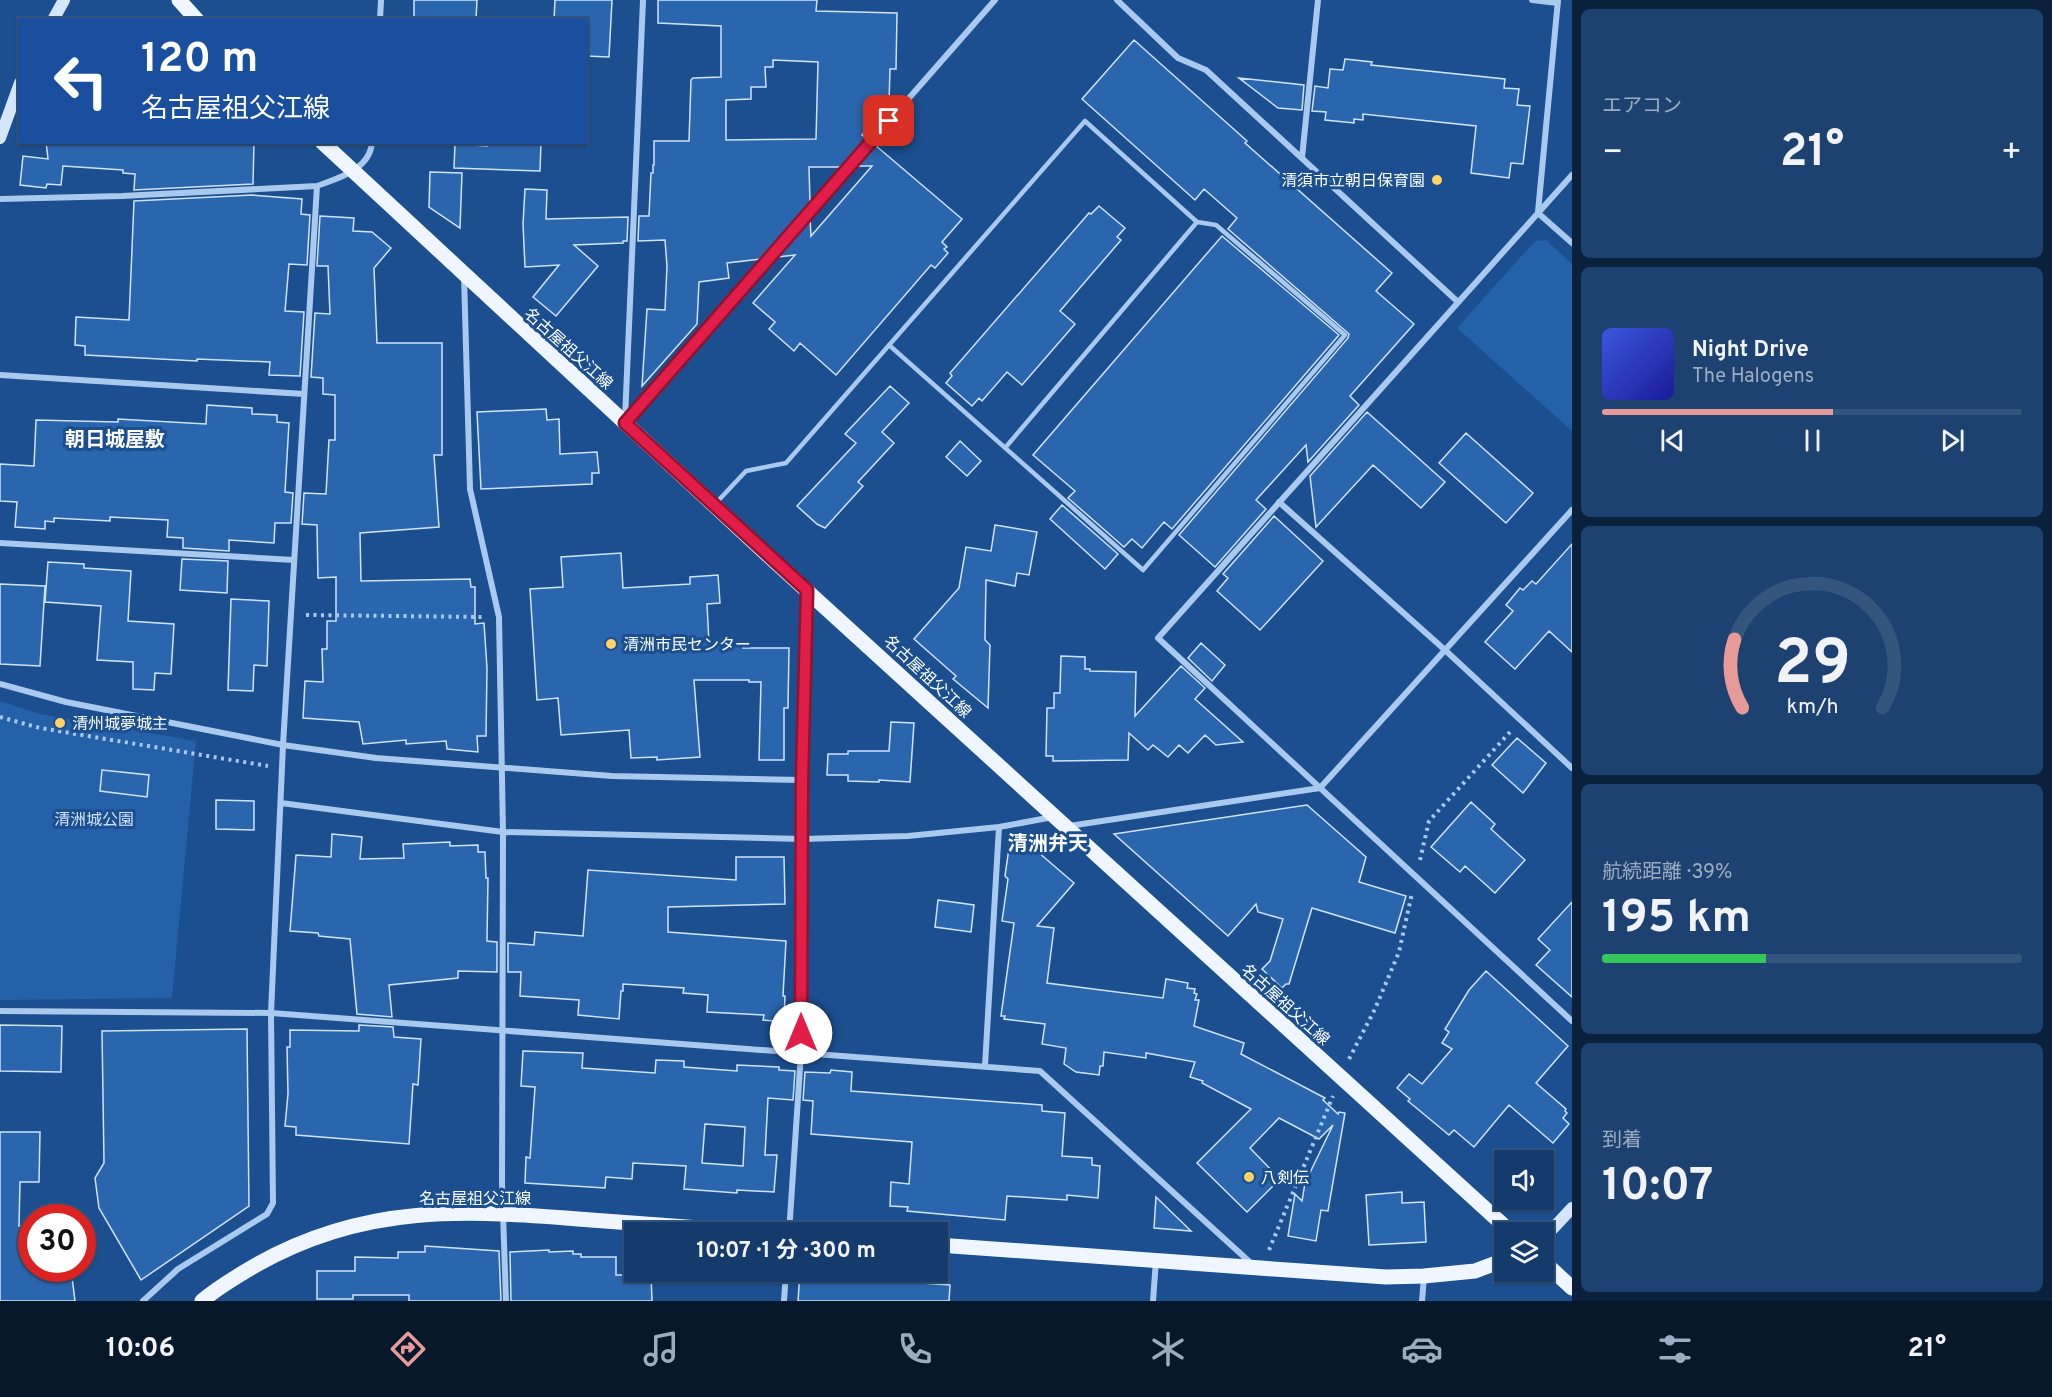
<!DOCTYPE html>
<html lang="ja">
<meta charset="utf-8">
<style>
:root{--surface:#143b6b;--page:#1d4271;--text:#f1f3f6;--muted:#9dadc1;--line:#33557e;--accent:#e69b98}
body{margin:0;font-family:Overpass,"Noto Sans JP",sans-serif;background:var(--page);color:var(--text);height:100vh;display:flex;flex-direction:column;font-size:22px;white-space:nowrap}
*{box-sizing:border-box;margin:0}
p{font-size:20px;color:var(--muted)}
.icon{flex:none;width:33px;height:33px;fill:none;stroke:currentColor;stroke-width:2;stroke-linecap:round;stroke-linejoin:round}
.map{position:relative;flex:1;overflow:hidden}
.details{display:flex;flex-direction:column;gap:9px;padding:9px;background:#0b203b;width:480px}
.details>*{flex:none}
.guide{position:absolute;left:18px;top:18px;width:570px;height:126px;border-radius:0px;box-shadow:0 2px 4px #0004,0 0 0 2px var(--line);background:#1a4fa0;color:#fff;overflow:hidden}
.tools{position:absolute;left:1494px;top:1150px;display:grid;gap:12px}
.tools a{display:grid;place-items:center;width:60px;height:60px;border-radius:0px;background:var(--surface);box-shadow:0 2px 4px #0004,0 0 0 2px var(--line);font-size:30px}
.speed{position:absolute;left:18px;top:1204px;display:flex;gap:12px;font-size:30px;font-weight:700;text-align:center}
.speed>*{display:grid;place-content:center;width:78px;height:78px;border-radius:50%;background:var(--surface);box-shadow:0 2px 4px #0004,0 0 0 2px var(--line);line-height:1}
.speed .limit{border:9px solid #d22;background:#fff;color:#111}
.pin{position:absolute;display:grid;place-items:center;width:51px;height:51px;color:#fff;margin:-26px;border-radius:12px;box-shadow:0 3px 9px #0006}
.me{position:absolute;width:66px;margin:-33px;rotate:0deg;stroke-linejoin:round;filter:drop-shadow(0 0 4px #0008)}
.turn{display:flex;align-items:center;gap:21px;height:126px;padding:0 24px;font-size:27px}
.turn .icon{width:78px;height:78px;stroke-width:2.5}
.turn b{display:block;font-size:42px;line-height:51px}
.big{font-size:45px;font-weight:700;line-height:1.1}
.details .widget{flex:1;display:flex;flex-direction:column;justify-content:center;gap:9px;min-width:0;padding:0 21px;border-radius:9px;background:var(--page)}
.details .dial{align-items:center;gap:0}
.dial svg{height:156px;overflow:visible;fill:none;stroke:var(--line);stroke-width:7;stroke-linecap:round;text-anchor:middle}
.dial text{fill:var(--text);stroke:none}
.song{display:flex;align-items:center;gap:18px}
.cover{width:72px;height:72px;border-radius:9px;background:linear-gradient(135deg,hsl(230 70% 55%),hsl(240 70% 35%))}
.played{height:6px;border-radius:3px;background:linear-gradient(90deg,var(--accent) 55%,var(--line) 55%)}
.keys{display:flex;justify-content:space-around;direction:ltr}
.heat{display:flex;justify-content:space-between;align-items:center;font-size:33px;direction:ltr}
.charge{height:9px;border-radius:4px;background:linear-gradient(90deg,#34c759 39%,var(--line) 0)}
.trip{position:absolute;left:624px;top:1222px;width:324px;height:60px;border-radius:0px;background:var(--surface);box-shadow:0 2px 4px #0004,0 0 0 2px var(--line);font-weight:700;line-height:60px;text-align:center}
.tab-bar{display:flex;height:96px;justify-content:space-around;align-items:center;background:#08182b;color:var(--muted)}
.tab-bar .icon{width:42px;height:42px}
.tab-bar .on{color:var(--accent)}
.tab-bar b{font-size:27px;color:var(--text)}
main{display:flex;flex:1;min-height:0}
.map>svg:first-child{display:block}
</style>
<main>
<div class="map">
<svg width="1572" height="1301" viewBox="0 0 1572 1301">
<rect width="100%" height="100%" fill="#1b4f8f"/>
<path fill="#2461a8" d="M1546,240l26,24v167l-115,-103 78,-87z
M0,701l40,13 156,27 -24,257 -172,2z"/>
<path fill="#2a66ad" stroke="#cfe3fa" stroke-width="1.5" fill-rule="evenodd" d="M414,0h63l-1,20h-62z
M555,0h57l-3,57 -23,-1v-36h-32z
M658,0h159l-1,11 81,2 -1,56h-6l-1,34 -27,32 5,3 -25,29h-33l1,36 -49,56 -34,4 2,15 -30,4 -2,42 -55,62 5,-77 18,1 2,-44 -2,-26 -27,1 1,-25h10l2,-43h2v-8h1v-24h35l2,-61 2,-2 28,-1v-51l-63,-3zM773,60l45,2 -2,77 -90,1v-40l25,-1v-12h15l-1,-20h8z
M1134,40l113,101 -2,2 147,130 -16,18 38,33 -64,72 9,9 -51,57 -2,-17 -50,55 10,9 -51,58 -36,-32 169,-197 1,-4 -121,-105 9,-11 -33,-29 -9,11 -113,-101z
M1345,59l27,3 -1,3 134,14 -1,9 15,1 -2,16 13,1 -7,58 -12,-1 -2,15 -38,-5 5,-47 -113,-12v6l-9,-1v4l-29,-3 1,-8 -14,-1 3,-25 13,2 2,-19 13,1z
M1239,78l65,7 -2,25 -24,-2z
M46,142h208l-1,42 -119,6 1,-16 -12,-1v-3l-60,-4 -2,19 -14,-1 -1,4 -26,-3 3,-29 25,3z
M487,142h54l-1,29 -86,-3 1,-24 32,2z
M875,145l87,74 -20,23 5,5 -3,2 4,4 -13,15 -4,-3 -95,110 -36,-32 -6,8 -25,-22 6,-7 -22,-19 42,-48 -18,2 33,-39 1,18 61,-70h-16z
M430,172l32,1 -2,55 -31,-21z
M525,189l22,1 -1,29 82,-2 -1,24h-4v2l-49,2 24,21 -42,50 -23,-19 26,-32 -34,2 -2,-43z
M252,195l50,4 -1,15 9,1 -3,50 -18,-1 -4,47 19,1 -4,64 -31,-1 1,-13 -73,-3v2l-112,-6v-9l-10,-1 1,-28 53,3 5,-119z
M1099,206l26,22 -8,9 4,3 -61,71 15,13 -53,61 -15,-13 -25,29 -3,-3 -7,8 -26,-23 6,-7 -2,-3 139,-160 2,1z
M320,216l34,2 -1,13 19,1 19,16 -17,20 3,75h65v112h-8l5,72 -79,6 1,48 109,-2 1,8h4v37l9,-1 3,45 -1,68h-9l1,16 -31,-3 -1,-8 -40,3v-4l-43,4 -4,-22 -56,-4 2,-37 18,1 -1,-33h5v-28h9v-44l-18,1 -1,-53 -15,-1 2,-31 22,1 3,-54h6v-45l-12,-1v-16l-12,-1 4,-64 15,1 -2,-48h-11z
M1222,236l117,99 -167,194 -8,-7 -22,26 -10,-9 -8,8 -56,-49 7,-7 -42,-36z
M890,386l19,17 -27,29 12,11 -36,39 5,4 -38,42 -8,-4 -20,-18 59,-63 -11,-9z
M207,405l45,3v6l25,1v7l12,1 -4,69 8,1 -2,30h-16l-1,20 -45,-3v11l-46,-3v-10l-16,-1 1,-17 -58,-3v4l-56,-3v4l-9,-1v8l-30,-2 2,-25 -17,-1v-37l34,2 2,-46 82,2v-3l88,5z
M546,409l1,11 12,-1 1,35 37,-2 2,21h-7v11l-111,5 -4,-77z
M1367,412l78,70 -24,26 -48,-43 -57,62 -6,-51z
M1466,433l67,60 -27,30 -67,-60z
M960,441l21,20 -14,15 -21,-19z
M1062,505l56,49 -13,15 -55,-50z
M1274,516l49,45 -63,69 -43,-39 11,-13 -5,-4z
M995,525l42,7 -8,43 -12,-2 -2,13 -29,-6 -1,60 5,5 -2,63 -35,-29 3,-3 -42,-37 45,-51 7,-41 25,4z
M1572,544v108l-23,-21 -34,38 -30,-27 28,-31 -7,-6 14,-17 3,2 9,-9 4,3z
M621,553l2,35 67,-4v-7l28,-2 2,28 -13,1 2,39h34v5h46l-1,60h-4v52h-25l2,-78h-12v-2h-55l6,77 -43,3v-3l-26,1 -2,-28 -68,5 -3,-37 -21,2 -7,-111 33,-2 -2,-30z
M182,559l46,2 -1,32 -47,-3z
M48,562l36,2v4l47,3 -3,50 46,3 -3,50 -16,-1 -1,17 -21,-1v-27l-36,-2 4,-54 -56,-4z
M0,584l45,2 -5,80 -40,-2z
M231,599l38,2 -2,65 -13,-1 -1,26 -25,-1z
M1201,643l24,22 -13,16 -24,-23z
M1061,656l24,1v12h5v2l46,1 -1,44 46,-50 24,22 -10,11 48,43 -27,3 -11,-10 -17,18 -9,-8 -11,12 -15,-12 -5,5 -19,-17 -1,27 -75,1v-5h-7l1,-48h7v-15h6z
M891,722l23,1 -4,59 -31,-2v2l-31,-1v-6h-21l1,-21h20v-3h41z
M1517,738l29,25 -23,30 -31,-28z
M102,770l47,5 -2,22 -47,-6z
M216,800l38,1v29l-38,-1z
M1471,802l24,22 -4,5 34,31 -30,33 -30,-27 -5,6 -29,-25z
M1307,805l59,52 -7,25 47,14 -11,37 -83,-25 -23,76h-3l-4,4 -20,-19 8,-8 13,-42 -25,-7 -2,-8 -28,32 -114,-102z
M332,834l30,3 -2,22 44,-1 -1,-14 47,-2v4l28,-1v7h7l1,26h2l-1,63 10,1v30l-39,-1v7l-69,7 3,32 -35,-3 -7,-75 -31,-3 -1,-3 -28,-2 6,-76 35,2z
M1024,840l50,43 -37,43 17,2 -7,55 116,15 3,-19 22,4 -1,5 8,1 -1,4 3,1 -2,6h4l-5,26 50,17 -3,11 84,44 -2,2 15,14 1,-2 6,1 -17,98 -7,-1 -5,31 -28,-5 7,-42 7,7 3,-18 28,-58 -14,14 -40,-21 -29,30 30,31 -33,33 -50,-49 54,-54 -49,-26 1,-2 -13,-4 5,-15 -49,-9v5l-42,-6 -1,14h-3l-1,9 -23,-3 -12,-8 2,-16 -24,-4 3,-20 -41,-5 1,-3h-4l13,-93 -12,-2 6,-42 -3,-3 5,-35z
M736,857h48l1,47 -117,3v25l118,9 -3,55h2l-1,26 -21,-2 1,-5 -57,-3 1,-17 -25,-2 1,-5 -61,-4v7h-2l-2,28 -41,-4 1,-15 -59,-4 1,-24h-13v-29l26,2 1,-13 48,4 5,-66 148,10z
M938,900l36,5 -3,27 -36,-5z
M1572,902v95l-36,-32 14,-15 -12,-11z
M1486,971l82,75 -32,37 30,26 -1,2 2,2 -4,5 6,6 -16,19 -44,-38 -35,42 -20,-17 -5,5 -41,-34 2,-2 -13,-11 12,-14 13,10 30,-35 -10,-6 7,-11 -4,-3 24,-39z
M0,1025l62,1 -1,46 -61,-1z
M359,1025l34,2 1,10 27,2 -3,46 -5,-1 -4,60 -113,-9v-8l-11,-1 3,-32 -1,-47h3v-17l69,1z
M247,1029l2,177 -108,74 -42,-72 -4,-30 9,-15 -2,-132z
M523,1051l60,2 -1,15 73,5 1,-13 28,1v6l53,4v-6l42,2v3l16,1 -2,29 -25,-2 -3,57h12l-3,37 -37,-2v3l-53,-4 2,-23 -53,-3 -1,16 -26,-2 -1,11 -80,-5 1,-26 4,1 5,-71 -14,-1zM705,1124l40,3 -2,39 -41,-3z
M831,1070l21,2 -1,19 191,14v6l23,2 -3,43 30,2v7l8,1 -2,32 -31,-3v5l-60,-4 -2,24 -98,-9 1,-4 -18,-1 1,-24 18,2 3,-42 -101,-8 2,-33 -10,-1 2,-28 25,1z
M0,1132h40l-1,50h-19l-1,44 13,-2v45h39l4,32h-75z
M1402,1192v11l22,-1 2,40 -57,3 -3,-50z
M1156,1197l35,34 -37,-3z
M425,1246l74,5 2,50h-92v-6h-56v4h-36v-28h38v-14l43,1v-6h27z
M549,1250v2l24,-1v3h8v3h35v18h35l1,26h-141l-1,-49z
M800,1272l71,1 -1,3 38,3v3l42,3 -1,16h-151z"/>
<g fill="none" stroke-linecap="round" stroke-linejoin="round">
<path stroke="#a9c9ee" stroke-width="4" stroke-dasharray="3 4.5" stroke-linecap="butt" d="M306,615l179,2
M0,717l40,11 228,38
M1420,860l9,-39 81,-89
M1349,1059l26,-50 24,-57 13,-59
M1269,1250l64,-154"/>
<path stroke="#a9c9ee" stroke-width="4.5" d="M889,345l254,225 202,-235 -129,-110 -19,-3
M716,503l30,-32 40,-8 299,-342 112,101 -192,226"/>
<path stroke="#a9c9ee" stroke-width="6" d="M1117,0l61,58 28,12 252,232
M1532,0l26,3
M380,20l1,-20
M1302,158l16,-158
M1572,175l-414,463 414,383
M0,199l122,-3 195,-10
M1538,212l20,-212
M1538,213l34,30
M464,276l6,213 29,128 4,215 -1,352 4,117
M0,375l304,19
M625,419l18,-419
M625,422l370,-422
M1279,502l166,148 127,118
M0,543l294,17
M0,684l66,18 217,43 93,13 236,18 190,4
M281,803l222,29 299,7 106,-3 91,-9 54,-10
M1069,826l251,-38 252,-278
M0,1011l271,2 769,58 213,194
M985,1066l14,-239
M789,1233l12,-180 1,-273 5,-185
M143,1301l35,-32 89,-55 6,-11 -2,-190 12,-268 34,-559c21,-8 53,-16 55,-44
M784,1301l2,-29
M1153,1301l3,-41
M1422,1301l2,-24"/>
<path stroke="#d6e6fa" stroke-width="12" d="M53,20l11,-20
M0,138l20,-55
M1544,1238l28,-30"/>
<path stroke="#f0f6ff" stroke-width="15" d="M179,0l18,20
M322,142l451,418 739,673
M938,1245l448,32 38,-1 51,-5 29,-11
M1544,1262l28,26
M202,1301c15,-13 32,-23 49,-33 112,-66 216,-58 340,-48 59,4 118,9 177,13"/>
</g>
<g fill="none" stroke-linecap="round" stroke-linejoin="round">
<g stroke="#92132f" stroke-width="15">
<path id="route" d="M801,1033l1,-253 5,-190 -182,-167 264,-302"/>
</g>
<use href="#route" stroke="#e11d48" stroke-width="10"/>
</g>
<g fill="#ffd166" stroke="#1b4f8f" stroke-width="2">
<circle cx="1437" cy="180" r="6"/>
<circle cx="611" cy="644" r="6"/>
<circle cx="60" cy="723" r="6"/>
<circle cx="1249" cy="1177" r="6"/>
</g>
<g text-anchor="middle" stroke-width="6" stroke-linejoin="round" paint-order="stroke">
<g font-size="16" fill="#fff" stroke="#1b4f8f" text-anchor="start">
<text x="1425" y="186" text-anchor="end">清須市立朝日保育園</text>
<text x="623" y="650">清洲市民センター</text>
<text x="72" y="729">清州城夢城主</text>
<text x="1261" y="1183">八剣伝</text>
</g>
<g font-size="16" fill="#fff" stroke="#1b4f8f">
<text transform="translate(569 348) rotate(42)" y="6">名古屋祖父江線</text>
<text transform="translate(928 676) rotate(43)" y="6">名古屋祖父江線</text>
<text transform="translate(1286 1004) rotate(42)" y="6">名古屋祖父江線</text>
<text x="475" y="1204">名古屋祖父江線</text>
</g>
<g font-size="16" fill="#cfe3fa" stroke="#1b4f8f">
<text x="94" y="825">清洲城公園</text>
</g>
<g font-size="20" font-weight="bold" fill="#fff" stroke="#1b4f8f">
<text x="115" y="446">朝日城屋敷</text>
<text x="1048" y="850">清洲弁天</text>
</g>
</g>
</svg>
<div class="tools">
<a><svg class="icon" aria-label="sound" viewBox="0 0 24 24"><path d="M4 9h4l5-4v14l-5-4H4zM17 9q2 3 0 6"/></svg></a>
<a><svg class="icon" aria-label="layers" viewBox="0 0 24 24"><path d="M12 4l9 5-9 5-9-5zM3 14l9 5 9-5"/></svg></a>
</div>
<div class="speed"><div class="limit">30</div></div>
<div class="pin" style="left:889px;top:121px;background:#d93025"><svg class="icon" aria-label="arrive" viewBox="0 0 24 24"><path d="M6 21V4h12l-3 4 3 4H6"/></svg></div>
<svg class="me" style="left:801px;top:1033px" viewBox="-20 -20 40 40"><circle r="19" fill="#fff"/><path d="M0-13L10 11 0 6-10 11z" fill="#e11d48"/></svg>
<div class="trip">10:07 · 1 分 · 300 m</div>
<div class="guide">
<div class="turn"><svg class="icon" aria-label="left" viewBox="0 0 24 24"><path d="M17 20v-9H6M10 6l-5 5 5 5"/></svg><div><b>120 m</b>名古屋祖父江線</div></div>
</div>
</div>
<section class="details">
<div class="widget"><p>エアコン</p>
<div class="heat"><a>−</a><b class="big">21°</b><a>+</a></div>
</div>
<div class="widget">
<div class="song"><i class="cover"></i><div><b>Night Drive</b><p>The Halogens</p></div></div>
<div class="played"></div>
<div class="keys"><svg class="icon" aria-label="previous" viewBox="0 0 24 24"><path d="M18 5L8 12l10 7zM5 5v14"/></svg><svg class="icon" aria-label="pause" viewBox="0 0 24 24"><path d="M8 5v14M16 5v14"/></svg><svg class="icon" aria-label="next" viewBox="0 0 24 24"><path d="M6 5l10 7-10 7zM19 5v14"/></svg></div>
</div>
<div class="widget dial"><svg viewBox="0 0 100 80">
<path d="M14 69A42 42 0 1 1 86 69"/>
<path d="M14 69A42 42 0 0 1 10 34" stroke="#e69b98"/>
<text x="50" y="56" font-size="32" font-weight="700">29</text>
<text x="50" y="72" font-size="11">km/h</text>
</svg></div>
<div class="widget"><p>航続距離 · 39%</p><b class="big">195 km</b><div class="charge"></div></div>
<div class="widget"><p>到着</p><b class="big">10:07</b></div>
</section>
</main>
<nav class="tab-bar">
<b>10:06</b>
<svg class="icon on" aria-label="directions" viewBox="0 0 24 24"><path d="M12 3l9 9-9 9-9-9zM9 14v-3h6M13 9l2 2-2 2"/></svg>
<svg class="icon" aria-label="music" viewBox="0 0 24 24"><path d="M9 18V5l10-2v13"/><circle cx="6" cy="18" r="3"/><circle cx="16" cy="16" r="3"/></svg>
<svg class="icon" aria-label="phone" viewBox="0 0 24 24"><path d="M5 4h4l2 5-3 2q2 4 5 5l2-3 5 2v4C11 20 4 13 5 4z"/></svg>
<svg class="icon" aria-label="climate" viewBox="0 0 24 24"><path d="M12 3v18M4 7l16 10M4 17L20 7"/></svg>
<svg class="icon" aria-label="car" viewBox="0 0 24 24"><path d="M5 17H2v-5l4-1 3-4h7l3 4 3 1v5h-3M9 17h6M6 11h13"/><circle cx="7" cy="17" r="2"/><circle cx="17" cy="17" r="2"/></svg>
<svg class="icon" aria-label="filters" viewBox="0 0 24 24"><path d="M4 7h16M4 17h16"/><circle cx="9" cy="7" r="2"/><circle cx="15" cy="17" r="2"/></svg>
<b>21°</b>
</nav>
